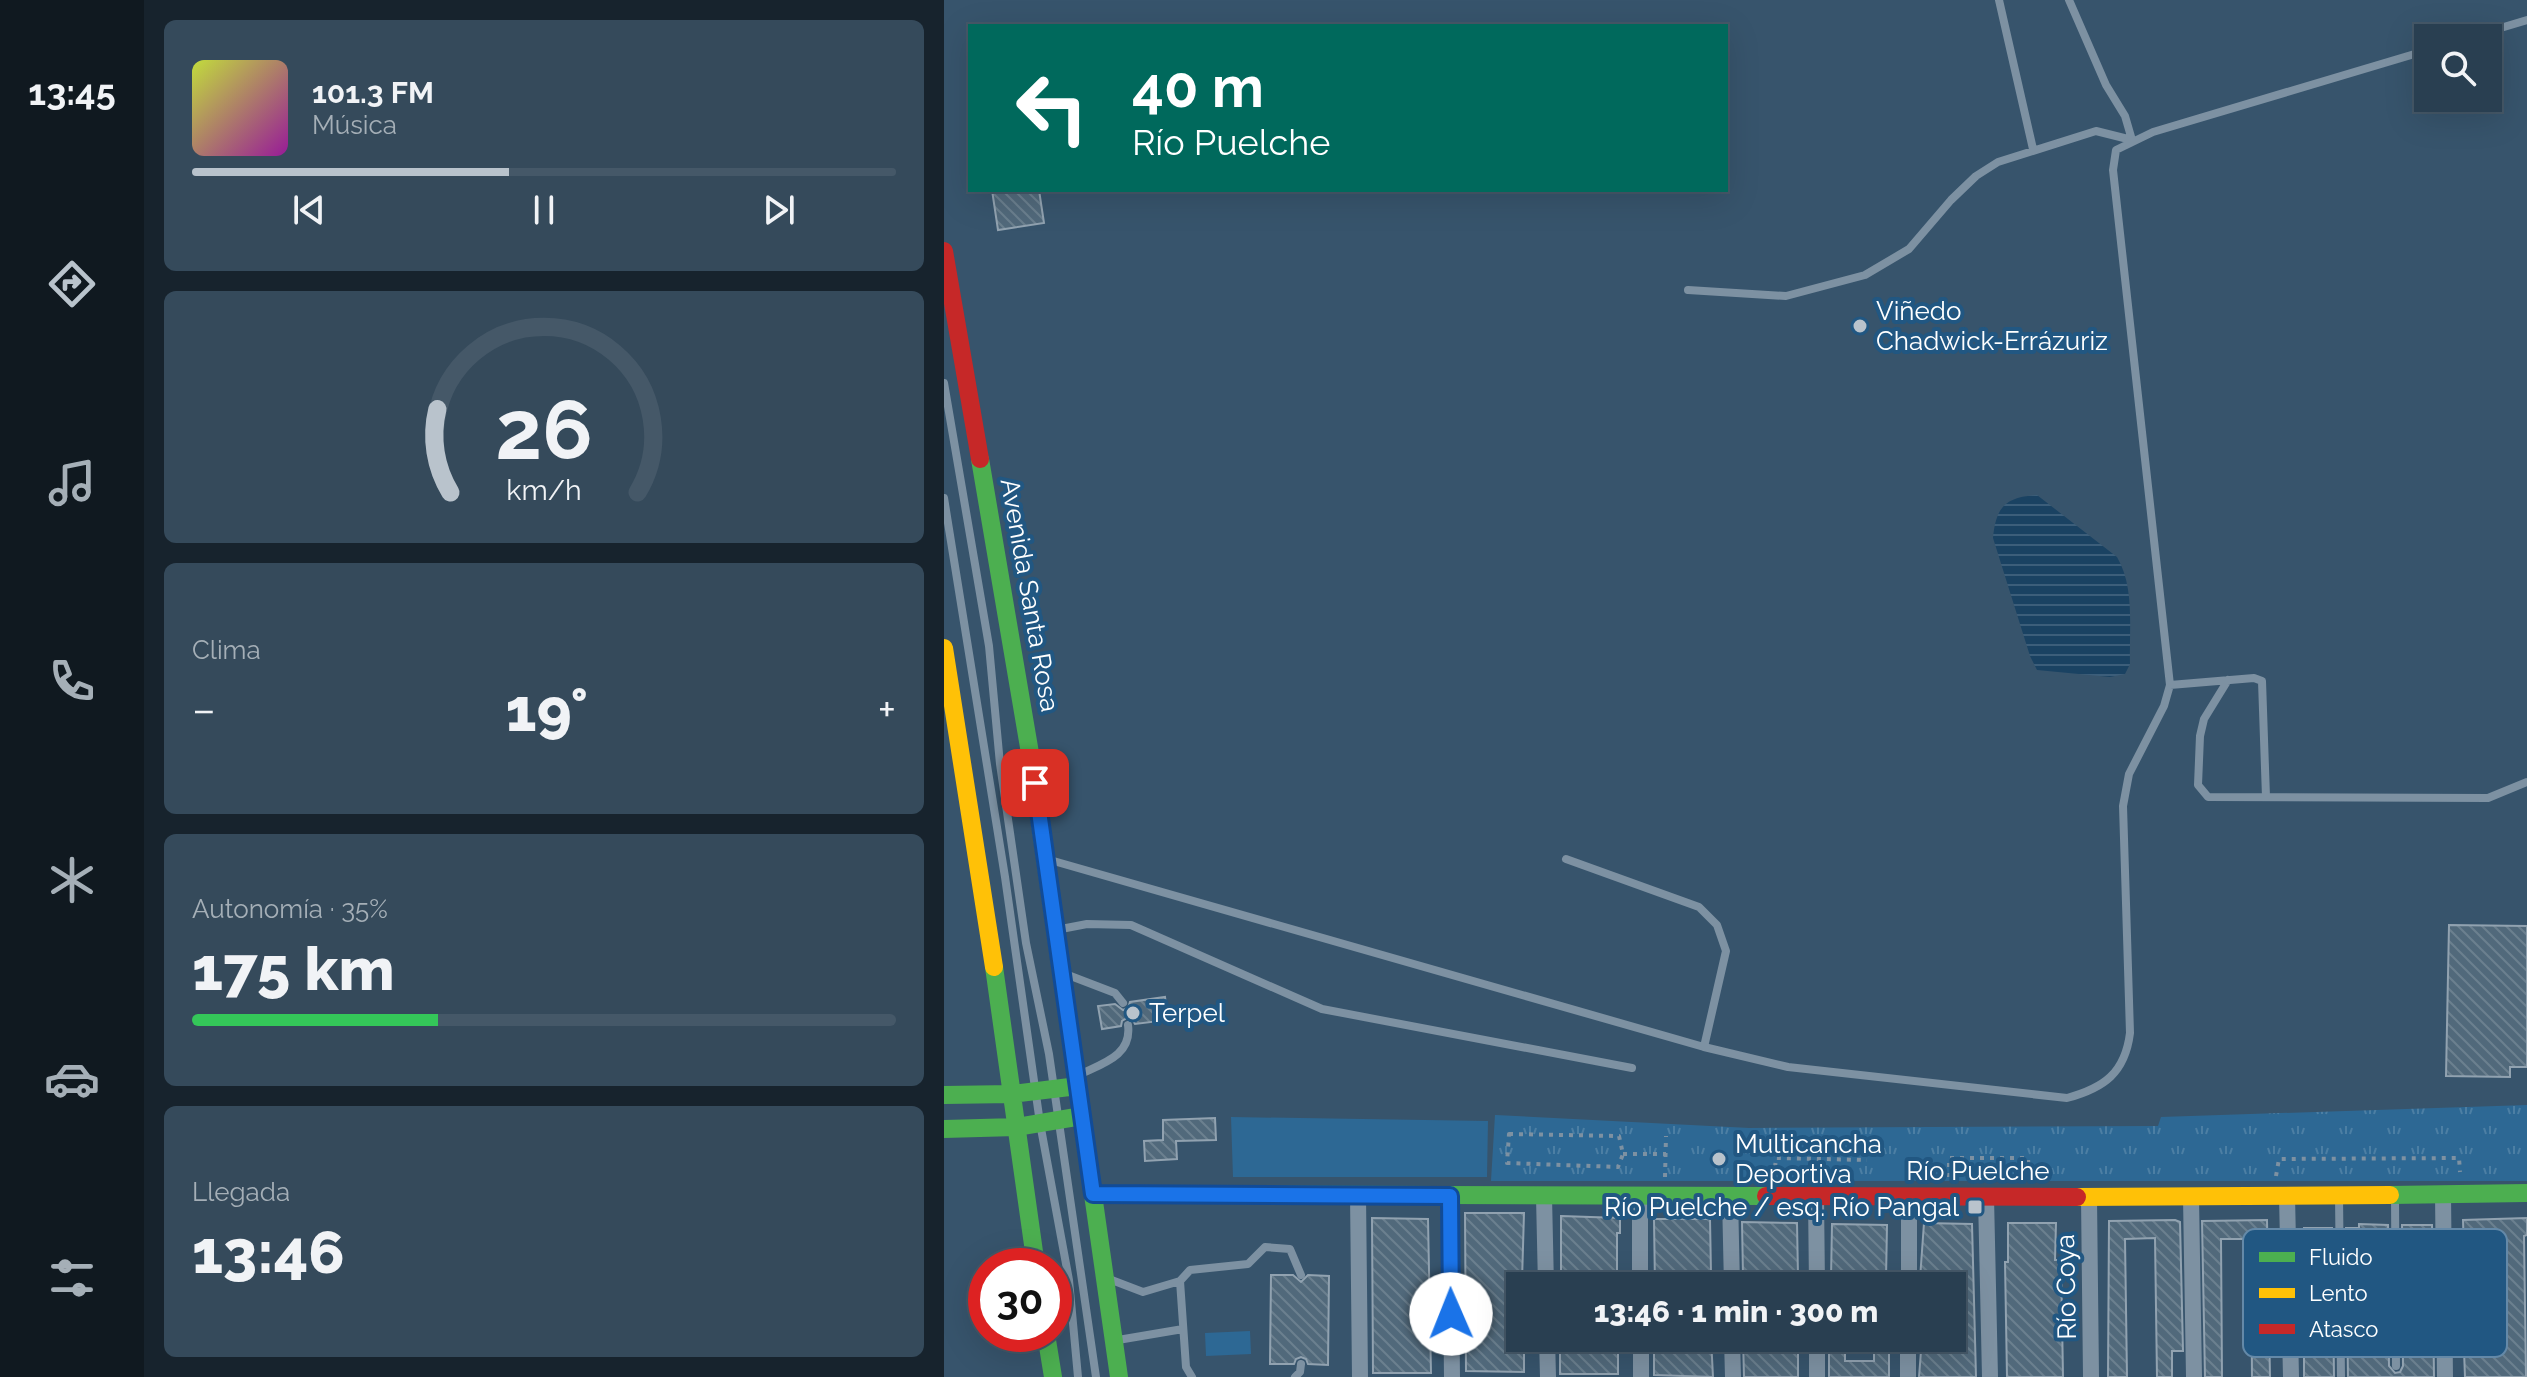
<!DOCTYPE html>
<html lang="es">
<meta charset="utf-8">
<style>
:root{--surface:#293f51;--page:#354a5b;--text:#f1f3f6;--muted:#a5afb7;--line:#455868;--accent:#b9c3cc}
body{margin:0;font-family:Raleway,sans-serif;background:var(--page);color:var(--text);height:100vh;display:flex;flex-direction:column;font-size:30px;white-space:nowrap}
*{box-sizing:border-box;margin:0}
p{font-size:26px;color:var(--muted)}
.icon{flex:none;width:44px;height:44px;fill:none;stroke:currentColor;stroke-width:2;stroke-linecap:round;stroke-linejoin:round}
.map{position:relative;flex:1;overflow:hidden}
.drawer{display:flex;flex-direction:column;gap:20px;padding:20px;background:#17232d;width:800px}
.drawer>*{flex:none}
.guide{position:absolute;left:24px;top:24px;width:760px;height:168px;border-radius:0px;box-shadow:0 8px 32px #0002,0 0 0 2px var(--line);background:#00695c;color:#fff;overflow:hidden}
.buttons{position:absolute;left:1470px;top:24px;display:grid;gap:16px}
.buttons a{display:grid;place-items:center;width:88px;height:88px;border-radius:0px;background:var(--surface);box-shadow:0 8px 32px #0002,0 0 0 2px var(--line);font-size:40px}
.speed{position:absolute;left:24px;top:1248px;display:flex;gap:16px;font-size:40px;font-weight:700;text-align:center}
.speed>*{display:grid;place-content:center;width:104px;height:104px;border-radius:50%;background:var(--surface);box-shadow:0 8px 32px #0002,0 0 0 2px var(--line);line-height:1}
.speed .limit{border:12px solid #d22;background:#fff;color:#111}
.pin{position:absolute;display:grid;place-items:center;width:68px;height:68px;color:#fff;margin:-34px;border-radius:16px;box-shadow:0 4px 12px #0006}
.me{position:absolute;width:88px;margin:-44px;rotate:359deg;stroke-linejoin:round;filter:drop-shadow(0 0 6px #0008)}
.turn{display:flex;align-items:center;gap:28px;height:168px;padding:0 32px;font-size:36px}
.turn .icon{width:104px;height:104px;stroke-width:2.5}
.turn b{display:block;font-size:56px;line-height:68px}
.big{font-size:60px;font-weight:800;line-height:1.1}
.drawer .widget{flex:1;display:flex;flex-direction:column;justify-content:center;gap:12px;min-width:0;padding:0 28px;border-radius:12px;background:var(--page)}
.drawer .dial{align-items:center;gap:0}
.dial svg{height:208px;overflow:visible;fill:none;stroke:var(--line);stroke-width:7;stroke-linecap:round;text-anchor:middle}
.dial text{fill:var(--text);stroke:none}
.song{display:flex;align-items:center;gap:24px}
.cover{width:96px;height:96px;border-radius:12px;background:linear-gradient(135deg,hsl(70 70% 55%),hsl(300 70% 35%))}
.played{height:8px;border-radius:4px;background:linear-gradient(90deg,var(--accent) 45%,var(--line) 45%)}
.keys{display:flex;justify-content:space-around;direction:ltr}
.heat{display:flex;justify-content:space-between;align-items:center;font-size:44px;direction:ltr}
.charge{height:12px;border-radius:6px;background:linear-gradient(90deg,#34c759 35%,var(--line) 0)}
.trip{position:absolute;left:562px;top:1272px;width:460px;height:80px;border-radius:0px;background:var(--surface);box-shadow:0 8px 32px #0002,0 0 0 2px var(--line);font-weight:800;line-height:80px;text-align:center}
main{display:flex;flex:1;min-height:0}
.dock{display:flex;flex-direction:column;width:144px;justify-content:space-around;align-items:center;background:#101920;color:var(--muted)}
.dock .icon{width:56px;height:56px}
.dock .selected{color:var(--accent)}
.dock b{font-size:36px;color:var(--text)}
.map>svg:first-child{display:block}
</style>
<main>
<nav class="dock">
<b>13:45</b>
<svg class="icon selected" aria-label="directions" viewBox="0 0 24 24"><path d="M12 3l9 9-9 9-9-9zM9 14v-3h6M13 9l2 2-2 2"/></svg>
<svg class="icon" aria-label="music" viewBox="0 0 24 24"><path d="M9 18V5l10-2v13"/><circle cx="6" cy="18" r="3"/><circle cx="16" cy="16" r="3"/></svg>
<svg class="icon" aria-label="phone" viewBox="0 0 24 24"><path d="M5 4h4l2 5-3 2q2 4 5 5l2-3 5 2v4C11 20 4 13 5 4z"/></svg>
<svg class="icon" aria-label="climate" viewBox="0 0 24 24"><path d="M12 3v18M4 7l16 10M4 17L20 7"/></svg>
<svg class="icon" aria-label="car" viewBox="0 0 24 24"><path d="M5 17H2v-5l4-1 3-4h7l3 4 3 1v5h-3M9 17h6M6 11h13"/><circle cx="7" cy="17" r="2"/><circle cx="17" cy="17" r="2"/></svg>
<svg class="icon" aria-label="filters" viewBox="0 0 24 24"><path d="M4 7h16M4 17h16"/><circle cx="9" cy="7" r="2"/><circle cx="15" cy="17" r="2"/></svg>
</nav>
<section class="drawer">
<div class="widget">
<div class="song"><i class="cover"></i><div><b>101.3 FM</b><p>Música</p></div></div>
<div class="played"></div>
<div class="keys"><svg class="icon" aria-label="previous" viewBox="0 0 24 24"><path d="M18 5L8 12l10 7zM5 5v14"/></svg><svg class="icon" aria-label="pause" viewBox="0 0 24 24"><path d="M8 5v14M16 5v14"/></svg><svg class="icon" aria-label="next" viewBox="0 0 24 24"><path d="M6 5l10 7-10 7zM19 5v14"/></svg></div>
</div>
<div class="widget dial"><svg viewBox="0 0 100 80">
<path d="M14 69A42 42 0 1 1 86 69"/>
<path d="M14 69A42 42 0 0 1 9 37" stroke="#b9c3cc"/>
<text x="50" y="56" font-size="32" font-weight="700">26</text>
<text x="50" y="72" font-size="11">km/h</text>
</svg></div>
<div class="widget"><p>Clima</p>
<div class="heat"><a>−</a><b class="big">19°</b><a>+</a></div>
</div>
<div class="widget"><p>Autonomía · 35%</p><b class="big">175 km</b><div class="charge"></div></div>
<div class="widget"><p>Llegada</p><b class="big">13:46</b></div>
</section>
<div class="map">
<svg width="1583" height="1377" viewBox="0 0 1583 1377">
<defs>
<pattern id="park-tufts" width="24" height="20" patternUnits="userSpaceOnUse" patternTransform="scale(2)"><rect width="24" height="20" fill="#2d6894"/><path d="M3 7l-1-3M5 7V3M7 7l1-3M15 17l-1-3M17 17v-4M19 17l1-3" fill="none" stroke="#4c7fa4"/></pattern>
<pattern id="water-rules" width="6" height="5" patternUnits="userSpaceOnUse" patternTransform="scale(2)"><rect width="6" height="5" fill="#1a4262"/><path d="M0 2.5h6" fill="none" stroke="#3c5e7a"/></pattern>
<pattern id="building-back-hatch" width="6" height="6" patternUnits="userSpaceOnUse" patternTransform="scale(2)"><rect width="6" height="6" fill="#51697b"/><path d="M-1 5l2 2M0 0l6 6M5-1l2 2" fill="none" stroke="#6b808f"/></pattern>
</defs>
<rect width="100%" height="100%" fill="#37546c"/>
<path fill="#2d6894" d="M287,1117l257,4 -1,56h-254z
M306,1331l1,23 -45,2 -1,-23z"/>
<path fill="url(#park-tufts)" d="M1583,1105v76h-1036l4,-66 254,13 409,-2 3,-9z"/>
<path fill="url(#water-rules)" d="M1093,495l80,62c18,30 12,72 13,107l-5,10 -15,3 -73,-7 -7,-14 -37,-118c3,-32 13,-41 44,-43z"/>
<path fill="url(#building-back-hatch)" stroke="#91a2b0" stroke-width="2" d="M48,190h47l5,33 -46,7z
M1505,925l78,1v141h-17v10l-64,-1z
M221,997l3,23 -33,4 -3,-5 -5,-1 -5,3 -1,5 -19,3 -4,-23 17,-2 8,6 5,-2 2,-6z
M271,1118l1,22 -40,1 1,18 -32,2 -1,-20 19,-1v-20z
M521,1213h59l-4,136h4v23l-58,-1z
M617,1216l59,2v15h-3v53h-56z
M428,1218l56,1 3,154h-58z
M1583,1218v17l-3,1 2,141h-61l-1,-27h-8l-1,-96h9l-1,-34z
M710,1219h56l1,55h-41v12h-15z
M1231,1220l5,2 3,129h-11v26h-15l-2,-139 -30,1 2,138h-19l1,-156z
M1323,1220l3,157h-18l-1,-138h-30l1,138h-17l-3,-156z
M798,1222l55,1 1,53h-55z
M980,1223l48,1 4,153h-57l3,-39h36v-59h-38z
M1064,1223h48l-1,37h6l2,117h-56l-2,-115h3z
M888,1224l55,1 -1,54 -55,-1z
M1415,1224l29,1 1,141 6,7 5,-1 3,-6 -1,-141h30l2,152h-86l-2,-149h13z
M1360,1228h28l2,149h-30z
M327,1275h22l8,7 7,-7 21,1 -1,89 -20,-1 -2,-5 -5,-2 -5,2 -2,5h-24z
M710,1338h57l2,39 -59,-2z
M799,1338h55v39h-54z
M885,1338h16v23h29v-23h15v39h-60z
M616,1351l58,1v22h-58z"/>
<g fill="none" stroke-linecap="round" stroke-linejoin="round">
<path stroke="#7d91a2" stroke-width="4" stroke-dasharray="4 6" stroke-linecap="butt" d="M565,1134l110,2 4,18 -5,13 -111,-4z
M679,1154h43
M1332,1176l3,-17 180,-1 1,14
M721,1177l1,-41
M830,1177l2,-19 91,2
M1005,1177v-19h79l1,18"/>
<path stroke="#7d91a2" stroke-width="8" d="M1055,0l34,149
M1125,0l37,85 19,31 7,24
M1523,38l60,-18
M744,290l98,6 79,-21 44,-26 42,-49 25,-24 22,-14 98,-31 36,9
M0,383l45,263 11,118 26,179 23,111 47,323
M0,498l61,379 35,246 29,157 9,97
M1284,680l-24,39 -4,17 -2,49 10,12 280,1 39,-16
M1226,685l84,-7 8,3 4,116
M622,859l133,48 18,18 9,26 -22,96
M106,860l654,187 84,20 279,31c37,-10 58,-25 63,-65l-7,-227 6,-32 35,-68 6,-21 -57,-515 3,-20 37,-18 275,-82
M117,929l26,-5 44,1 191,84 310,59
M124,975l47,18 8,10
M137,1074c23,-11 51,-19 47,-49
M1451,1195l1,171
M1395,1196l2,181
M165,1279l34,13 37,-11
M174,1340l65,-11
M248,1377l-6,-10 -6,-86 10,-11 58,-6 17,-17 25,2 11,26
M351,1377l5,-5 1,-8"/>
<path stroke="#7d91a2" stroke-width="16" d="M1499,1194l2,183
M414,1195l2,182
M506,1196l2,181
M600,1196l2,90
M1343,1196l4,181
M786,1197l2,89
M872,1197l1,89
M1042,1197l4,180
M1145,1197l2,180
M1247,1197l3,180
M696,1286v-89
M965,1286v-89
M603,1338l1,39
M697,1338v39
M788,1338l1,39
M873,1338v39
M964,1377v-39"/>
<path stroke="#4caf50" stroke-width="18" d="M36,459l51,300 88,618
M50,967l42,299
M0,1095l68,-1 66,-8
M0,1129l72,-2 66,-11
M149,1194l673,2
M1446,1195l137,-2
M102,1334l7,43"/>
<path stroke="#ffc107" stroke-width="18" d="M0,648l50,319
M1133,1197l313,-2"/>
<path stroke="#c62828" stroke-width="18" d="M0,251l36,208
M822,1196l311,1"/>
</g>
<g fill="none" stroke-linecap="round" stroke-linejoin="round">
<g stroke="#114b97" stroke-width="20">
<path id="route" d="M91,783l58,411 357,2 1,118"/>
</g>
<use href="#route" stroke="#1a73e8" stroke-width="14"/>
</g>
<g fill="#b9c3cc" stroke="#215782" stroke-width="3">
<circle cx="916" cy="326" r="8"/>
<circle cx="189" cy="1013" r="8"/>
<circle cx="775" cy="1159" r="8"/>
<rect x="1023" y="1199" width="16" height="16" rx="4"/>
</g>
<g text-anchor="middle" stroke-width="8" stroke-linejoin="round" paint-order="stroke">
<g font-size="26" fill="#fff" stroke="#215782" text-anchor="start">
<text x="932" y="320">Viñedo<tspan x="932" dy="30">Chadwick-Errázuriz</tspan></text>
<text x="205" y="1022">Terpel</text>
<text x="791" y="1153">Multicancha<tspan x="791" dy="30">Deportiva</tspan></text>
<text x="1015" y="1216" text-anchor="end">Río Puelche / esq. Río Pangal</text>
</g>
<g font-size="26" fill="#fff" stroke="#215782">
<text transform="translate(86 595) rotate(80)" y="9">Avenida Santa Rosa</text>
<text x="1034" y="1180">Río Puelche</text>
<text transform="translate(1122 1287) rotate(-91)" y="9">Río Coya</text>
</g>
</g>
<rect x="1299" y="1229" width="264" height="128" rx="12" fill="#215782" stroke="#6489a8" stroke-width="2"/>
<rect x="1315" y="1252" width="36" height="10" fill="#4caf50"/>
<rect x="1315" y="1288" width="36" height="10" fill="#ffc107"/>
<rect x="1315" y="1324" width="36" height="10" fill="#c62828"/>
<g font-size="22" fill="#fff">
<text x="1365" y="1265">Fluido</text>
<text x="1365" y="1301">Lento</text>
<text x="1365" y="1337">Atasco</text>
</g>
</svg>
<div class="buttons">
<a><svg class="icon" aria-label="search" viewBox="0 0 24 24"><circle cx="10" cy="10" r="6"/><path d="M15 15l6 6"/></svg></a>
</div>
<div class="speed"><div class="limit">30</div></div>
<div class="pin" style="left:91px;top:783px;background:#d93025"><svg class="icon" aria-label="arrive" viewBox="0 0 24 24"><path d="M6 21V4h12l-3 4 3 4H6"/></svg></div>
<svg class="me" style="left:507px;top:1314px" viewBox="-20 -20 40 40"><circle r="19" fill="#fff"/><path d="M0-13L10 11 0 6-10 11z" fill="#1a73e8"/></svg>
<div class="trip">13:46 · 1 min · 300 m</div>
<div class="guide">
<div class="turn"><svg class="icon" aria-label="left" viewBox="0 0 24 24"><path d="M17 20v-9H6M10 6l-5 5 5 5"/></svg><div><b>40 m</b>Río Puelche</div></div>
</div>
</div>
</main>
